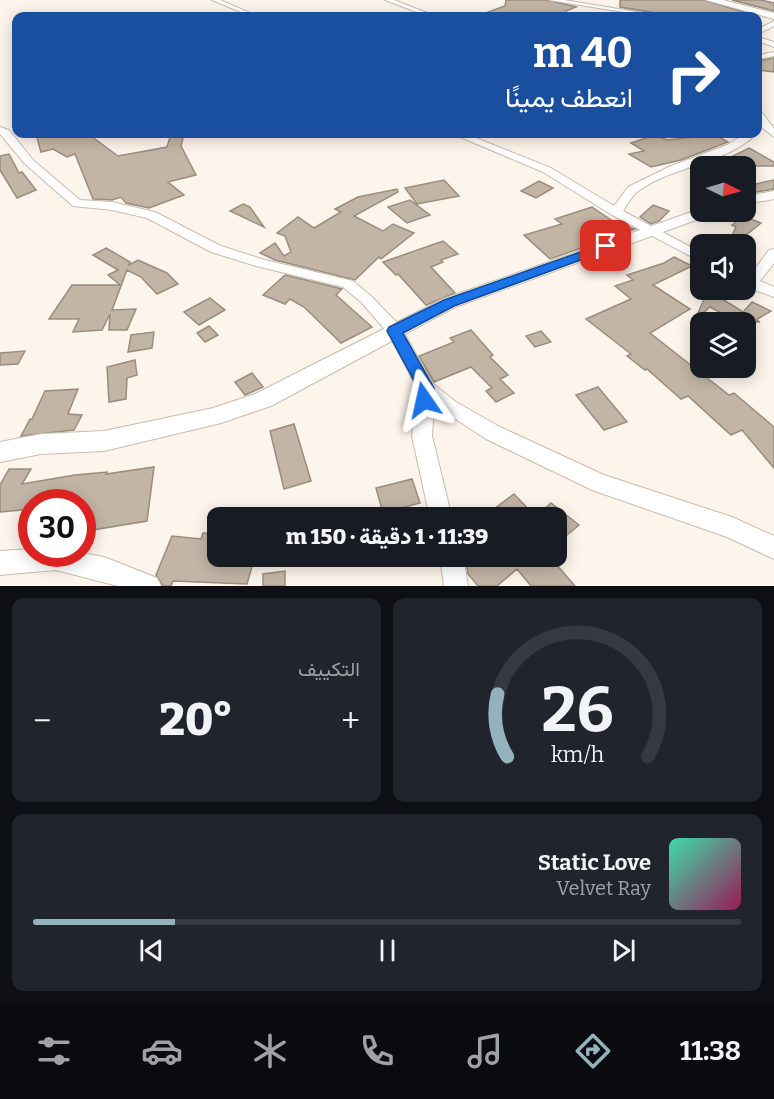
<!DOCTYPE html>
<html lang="ar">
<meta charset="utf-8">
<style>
:root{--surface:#171b24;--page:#20242c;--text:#f1f3f6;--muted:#9ea1a6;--line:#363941;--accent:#93b2bc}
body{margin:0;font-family:Bitter,Vazirmatn,serif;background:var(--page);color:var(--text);direction:rtl;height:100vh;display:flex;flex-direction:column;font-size:22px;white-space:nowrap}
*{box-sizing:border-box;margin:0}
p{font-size:20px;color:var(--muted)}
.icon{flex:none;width:33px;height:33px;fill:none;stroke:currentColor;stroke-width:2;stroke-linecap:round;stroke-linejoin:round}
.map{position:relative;height:586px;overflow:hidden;direction:ltr}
.side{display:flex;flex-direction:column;gap:12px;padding:12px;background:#0d0f14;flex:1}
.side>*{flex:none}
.hud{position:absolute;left:12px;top:12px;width:750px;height:126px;border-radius:12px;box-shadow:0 3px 15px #0003;direction:rtl;background:#1a4fa0;color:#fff;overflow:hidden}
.needle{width:39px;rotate:95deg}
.buttons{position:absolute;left:690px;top:156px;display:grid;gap:12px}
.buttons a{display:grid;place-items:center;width:66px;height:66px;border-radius:12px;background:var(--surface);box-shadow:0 3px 15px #0003;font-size:30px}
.speed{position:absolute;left:18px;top:489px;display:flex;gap:12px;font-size:30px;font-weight:700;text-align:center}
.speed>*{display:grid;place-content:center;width:78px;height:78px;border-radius:50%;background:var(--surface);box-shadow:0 3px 15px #0003;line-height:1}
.speed .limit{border:9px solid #d22;background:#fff;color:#111}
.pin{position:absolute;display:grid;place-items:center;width:51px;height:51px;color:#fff;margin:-26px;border-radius:12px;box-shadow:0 3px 9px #0006}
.me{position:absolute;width:66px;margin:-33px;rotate:349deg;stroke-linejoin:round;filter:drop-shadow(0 0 4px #0008)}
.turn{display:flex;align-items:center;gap:21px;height:126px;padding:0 30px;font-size:27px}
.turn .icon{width:78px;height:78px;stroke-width:2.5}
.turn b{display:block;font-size:42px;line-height:51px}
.big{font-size:45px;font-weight:800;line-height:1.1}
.side .widget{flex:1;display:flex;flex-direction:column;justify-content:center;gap:9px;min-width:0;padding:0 21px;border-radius:12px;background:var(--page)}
.side .dial{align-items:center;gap:0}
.dial svg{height:156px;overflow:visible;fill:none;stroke:var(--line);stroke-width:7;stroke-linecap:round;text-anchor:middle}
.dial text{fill:var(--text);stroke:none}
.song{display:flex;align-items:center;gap:18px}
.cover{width:72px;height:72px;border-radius:9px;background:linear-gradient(135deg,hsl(160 70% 55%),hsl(330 70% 35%))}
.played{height:6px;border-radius:3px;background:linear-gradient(90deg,var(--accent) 20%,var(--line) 20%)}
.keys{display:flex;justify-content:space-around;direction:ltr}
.heat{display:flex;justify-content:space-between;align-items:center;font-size:33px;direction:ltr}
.side .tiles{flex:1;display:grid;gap:12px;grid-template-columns:1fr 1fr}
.widget:last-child{grid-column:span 2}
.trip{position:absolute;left:207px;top:507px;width:360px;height:60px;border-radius:12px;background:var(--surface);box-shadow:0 3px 15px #0003;font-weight:800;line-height:60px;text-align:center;direction:rtl}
.tab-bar{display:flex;height:96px;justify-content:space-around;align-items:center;background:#090b0e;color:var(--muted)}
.tab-bar .icon{width:42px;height:42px}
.tab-bar .on{color:var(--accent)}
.tab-bar b{font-size:27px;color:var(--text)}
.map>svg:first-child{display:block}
</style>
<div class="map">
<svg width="774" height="586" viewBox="0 0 774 586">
<rect width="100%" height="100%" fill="#fdf4eb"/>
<path fill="#c3b5a6" stroke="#998d7e" stroke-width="1.5" d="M506,0h41l29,7 -10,4 -1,5h-85v-1l25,-9z
M620,0h84l53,16h-84l-53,-9z
M732,0h29l13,3v8z
M774,58v14l-16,-2v-9z
M36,134h52l30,22 49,-9 4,-13h13l-3,12 15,29 -28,7 16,13 -35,13 -23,-5 -5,-6 -9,3 -19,-1 -18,-45 -8,3 -14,-8 -12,3z
M655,135l12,5 48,-5 13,7 -47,18 -30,7 -22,-13 15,-3 -13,-8z
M749,148l25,14v4h-61z
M9,154l10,19 3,-1 14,18 -19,8 -17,-28v-14z
M444,180l15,16 -42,8 -12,-16z
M774,180v9l-24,4 -4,-3v-4z
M539,181l14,7 -17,10 -15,-7z
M397,189l1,3 -44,24 29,15 10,-7 21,9 -33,26 -2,-2 -24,23 -80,-20 -15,-7 15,-10 9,13 7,-4 -6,-16 -8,-3 21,-16 16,11 27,-16 -6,-3 23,-12z
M410,200l20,15 -23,8 -19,-16z
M243,204l7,3 14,20 -34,-16z
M653,205l16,6 -10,10 -8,3 -11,-7z
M592,207l34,23 3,-3 6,2 -85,30 -26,-24 38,-11 -7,-5z
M743,216l18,7 -26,21h-7l8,-17 -4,-2z
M443,241l15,13 -17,6 2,2 -12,5 24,26 -29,12 -28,-31 -2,1 -13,-13z
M106,248l24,14 -1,3 9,-5 29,13 11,11 -21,10 -16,-17 -14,-7 -15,40 24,-1 -9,21h-18l1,-16 -8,16 -29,2 6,-13h-30l23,-34h48l-12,-10 10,-5 -25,-15z
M674,257l18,9 -39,19 37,24 -40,24 79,62 5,-2 40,34v41l-32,-38 -11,5 -43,-39 -7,3 -34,-30 -2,1 -18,-14 4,-2 -45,-35 45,-20 -16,-13 18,-6 -6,-5 37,-12z
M285,275l57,14 -6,6 36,32 -31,16 -37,-36 -14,-8 -5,5 -22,-9z
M708,290l35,22 9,-10 19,9 -15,9 4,2h-8l-3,5 -3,-5h-30l11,-6 -17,-9 -15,13z
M210,298l15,12 -26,15 -15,-13z
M209,326l9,9 -13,7 -8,-9z
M471,330l22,25 -3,2 18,18 -8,4 14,14 -18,9 -10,-11 6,-3 -21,-21 -37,15 -15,-26 35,-14 -4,-4z
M541,331l10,11 -16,5 -9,-11z
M154,332l-2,16 -24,4 3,-17z
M25,351l-7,13 -18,1v-12z
M135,360l2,15 -10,3 -1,21 -17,3 -2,-35z
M252,373l11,14 -18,8 -10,-13z
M598,387l29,35 -23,8 -28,-35z
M78,389l-10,25 14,1 -8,15 -53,6 9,-17h2l13,-28z
M294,424l17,57 -27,8 -14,-58z
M154,467l-7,54 -54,9 -10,21 -1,-49h-50v7l-32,3v-27l9,-16h22l-9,15 53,-9 32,-3 -1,2z
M412,479l8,24 -37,10 -7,-25z
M514,494l22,23 15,-14 28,22 -23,19v-26h-74z
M203,533l13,1 -6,22h45l-8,28 -74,-3 -2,5h-8l-7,-11 16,-39 29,3z
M480,556h69l26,30h-44l-14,-17 -20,17h-19l-10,-12 -1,-7z
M285,571v15h-22v-12z"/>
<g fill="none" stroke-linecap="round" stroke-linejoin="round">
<g stroke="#c9bcad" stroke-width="2">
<path id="minor" d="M212,0h8l37,16h-7z
M385,0h9l41,16h-8z
M549,0h15l97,16h-13z
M774,21v5l-16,8v-5z
M758,37l16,5v5l-16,-6z
M774,52v4l-16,3v-4z
M758,110l3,1 13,18v8l-15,-12z
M0,127l9,3 24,30 47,40 32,2 43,10 66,34 44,14 88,21 18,15 30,31 31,56 24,19 44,25 104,48 128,42 42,19v23l-47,-22 -135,-47 -106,-51 -52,-34 -2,31 20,82h-22l-18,-82 5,-48 -28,-54 -28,-32 -18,-15 -87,-21 -45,-14 -64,-34 -35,-8 -39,-4 -48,-42 -25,-30z
M453,134h13l85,34 63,38 14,-19 43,-21 56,-21 18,-11h11c-29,30 -85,32 -119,58 -5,4 -10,13 -14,19l77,41v9l-88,-46 -69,-43z
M774,249v14l-14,18 14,6v10l-28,-10v-10h3l20,-27z
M32,549v5l50,-1 22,4 53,21 4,8h-43l-62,-16 -56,5v-24z
M440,556h23l5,30h-24z"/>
</g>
<g stroke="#c9bcad" stroke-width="2">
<path id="tertiary" d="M774,191v8l-28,5v-8z
M700,209v3h13l-3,3 -255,92 -184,99 -50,17 -117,28 -63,3 -41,8v-20l41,-8 63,-3 109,-23 42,-14 188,-95z"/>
</g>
<g stroke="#c9bcad" stroke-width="2">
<path id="primary" d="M706,0h17l51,13v6z"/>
</g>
<use href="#minor" fill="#fff" fill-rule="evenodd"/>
<use href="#tertiary" fill="#fff" fill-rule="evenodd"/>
<use href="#primary" fill="#fff" fill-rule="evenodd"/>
</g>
<path fill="#1a73e8" stroke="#114b97" stroke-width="1.5" d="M606,243l5,1 1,2 -1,3 -157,57 -51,27 31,55 -4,17 -6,2 -6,-2 -2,-5 2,-12 -31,-57 2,-4 55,-27z"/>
</svg>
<div class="buttons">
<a><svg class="needle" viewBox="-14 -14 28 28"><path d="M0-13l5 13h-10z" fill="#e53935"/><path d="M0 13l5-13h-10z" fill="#9ea1a6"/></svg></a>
<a><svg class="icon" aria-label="sound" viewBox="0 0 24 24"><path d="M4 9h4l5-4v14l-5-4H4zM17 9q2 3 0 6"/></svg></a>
<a><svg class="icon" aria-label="layers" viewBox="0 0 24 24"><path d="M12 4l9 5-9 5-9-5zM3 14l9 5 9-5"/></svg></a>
</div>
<div class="speed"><div class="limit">30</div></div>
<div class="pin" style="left:606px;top:246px;background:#d93025"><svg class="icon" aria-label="arrive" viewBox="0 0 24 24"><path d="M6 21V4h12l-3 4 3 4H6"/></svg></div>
<svg class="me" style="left:424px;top:400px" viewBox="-20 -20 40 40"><path d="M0-17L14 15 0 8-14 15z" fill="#1a73e8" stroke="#fff" stroke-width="4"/></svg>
<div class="trip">11:39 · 1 دقيقة · 150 m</div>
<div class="hud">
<div class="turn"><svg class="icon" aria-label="right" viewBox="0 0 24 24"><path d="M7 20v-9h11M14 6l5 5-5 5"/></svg><div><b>40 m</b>انعطف يمينًا</div></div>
</div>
</div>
<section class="side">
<div class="tiles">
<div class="widget dial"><svg viewBox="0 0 100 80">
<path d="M14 69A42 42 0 1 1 86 69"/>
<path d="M14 69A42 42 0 0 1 9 37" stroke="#93b2bc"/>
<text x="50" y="56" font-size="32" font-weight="700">26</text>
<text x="50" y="72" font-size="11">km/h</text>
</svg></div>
<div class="widget"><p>التكييف</p>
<div class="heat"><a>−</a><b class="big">20°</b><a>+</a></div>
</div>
<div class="widget">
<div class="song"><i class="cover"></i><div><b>Static Love</b><p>Velvet Ray</p></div></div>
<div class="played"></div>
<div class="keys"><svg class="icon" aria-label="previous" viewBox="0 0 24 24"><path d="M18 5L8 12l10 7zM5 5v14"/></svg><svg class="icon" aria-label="pause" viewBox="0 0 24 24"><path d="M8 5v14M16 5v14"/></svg><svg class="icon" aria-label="next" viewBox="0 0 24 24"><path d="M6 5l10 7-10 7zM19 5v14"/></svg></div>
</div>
</div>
</section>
<nav class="tab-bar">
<b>11:38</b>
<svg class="icon on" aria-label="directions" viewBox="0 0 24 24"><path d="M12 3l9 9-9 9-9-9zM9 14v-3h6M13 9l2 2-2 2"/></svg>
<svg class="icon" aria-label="music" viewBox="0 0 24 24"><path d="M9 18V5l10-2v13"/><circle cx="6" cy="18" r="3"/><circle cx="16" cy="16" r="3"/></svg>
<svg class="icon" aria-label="phone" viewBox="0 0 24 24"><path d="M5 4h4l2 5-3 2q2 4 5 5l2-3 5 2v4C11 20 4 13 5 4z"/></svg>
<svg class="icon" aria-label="climate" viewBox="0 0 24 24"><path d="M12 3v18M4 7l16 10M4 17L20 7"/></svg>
<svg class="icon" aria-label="car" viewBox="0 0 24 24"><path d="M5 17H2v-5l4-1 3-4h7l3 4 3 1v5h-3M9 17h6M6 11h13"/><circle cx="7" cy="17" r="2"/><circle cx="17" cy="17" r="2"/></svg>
<svg class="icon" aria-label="filters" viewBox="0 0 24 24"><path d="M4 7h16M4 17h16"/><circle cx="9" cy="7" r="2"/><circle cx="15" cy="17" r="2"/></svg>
</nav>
